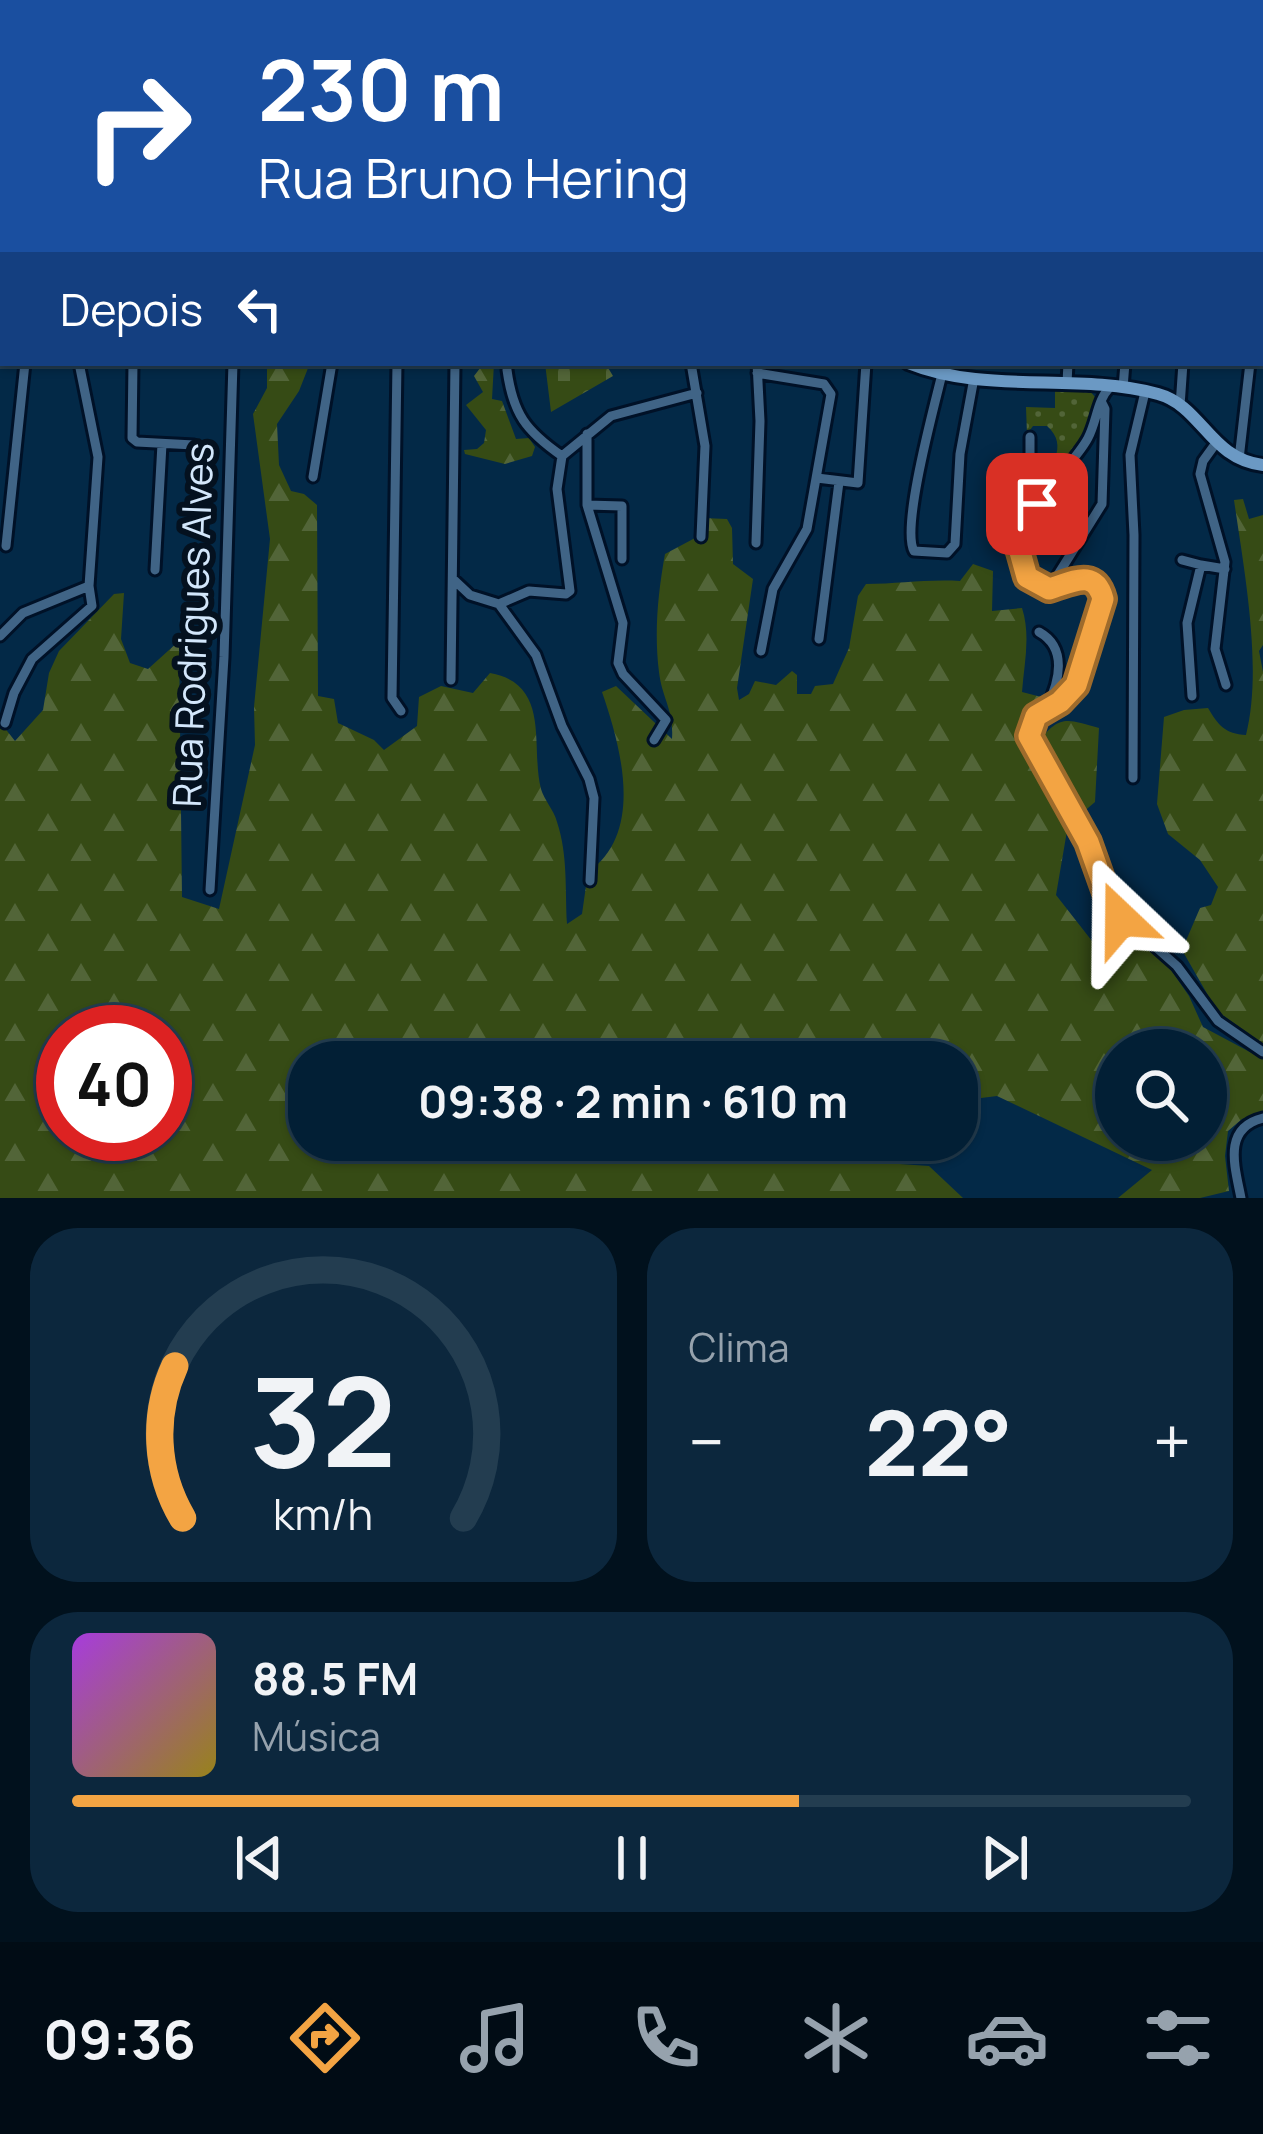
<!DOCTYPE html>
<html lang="pt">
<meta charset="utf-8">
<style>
:root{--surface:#021f35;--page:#0c273d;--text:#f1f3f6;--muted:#96a2ad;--line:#233d50;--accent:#f3a443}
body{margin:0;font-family:Manrope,sans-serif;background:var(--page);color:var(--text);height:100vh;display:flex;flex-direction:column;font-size:45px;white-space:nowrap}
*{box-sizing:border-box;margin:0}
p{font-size:39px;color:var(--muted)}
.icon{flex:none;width:66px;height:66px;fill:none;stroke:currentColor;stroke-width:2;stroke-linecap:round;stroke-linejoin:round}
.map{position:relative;height:1198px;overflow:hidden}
.sheet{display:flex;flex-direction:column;gap:30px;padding:30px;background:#01111d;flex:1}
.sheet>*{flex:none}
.top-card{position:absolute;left:0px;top:0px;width:1263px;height:366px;box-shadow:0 3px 9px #0004,0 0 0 3px var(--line);background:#1a4fa0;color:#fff;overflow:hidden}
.fabs{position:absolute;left:1095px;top:1029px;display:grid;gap:24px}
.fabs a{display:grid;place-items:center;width:132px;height:132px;border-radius:50%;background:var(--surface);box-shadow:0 3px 9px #0004,0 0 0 3px var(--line);font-size:60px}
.speed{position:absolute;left:36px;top:1005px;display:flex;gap:24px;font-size:60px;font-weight:700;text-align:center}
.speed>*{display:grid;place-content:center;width:156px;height:156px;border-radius:50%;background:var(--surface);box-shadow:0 3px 9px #0004,0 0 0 3px var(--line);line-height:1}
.speed .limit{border:18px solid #d22;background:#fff;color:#111}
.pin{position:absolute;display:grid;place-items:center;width:102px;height:102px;color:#fff;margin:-51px;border-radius:24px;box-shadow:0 6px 18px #0006}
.me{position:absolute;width:132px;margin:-66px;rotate:337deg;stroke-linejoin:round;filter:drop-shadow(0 0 9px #0008)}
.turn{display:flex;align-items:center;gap:42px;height:252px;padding:0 60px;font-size:54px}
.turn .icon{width:156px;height:156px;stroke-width:2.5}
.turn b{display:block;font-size:84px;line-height:102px}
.then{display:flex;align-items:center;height:114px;padding:0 60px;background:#0003;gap:24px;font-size:45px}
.big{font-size:90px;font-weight:700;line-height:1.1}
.sheet .widget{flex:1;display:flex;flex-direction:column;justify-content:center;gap:18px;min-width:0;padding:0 42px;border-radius:48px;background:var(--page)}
.sheet .dial{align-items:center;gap:0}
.dial svg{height:312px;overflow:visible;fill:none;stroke:var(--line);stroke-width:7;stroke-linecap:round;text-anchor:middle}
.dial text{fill:var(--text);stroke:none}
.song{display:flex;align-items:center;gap:36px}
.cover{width:144px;height:144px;border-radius:18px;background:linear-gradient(135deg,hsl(280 70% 55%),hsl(50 70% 35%))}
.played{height:12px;border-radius:6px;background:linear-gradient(90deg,var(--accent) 65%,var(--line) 65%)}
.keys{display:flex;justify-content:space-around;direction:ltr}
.heat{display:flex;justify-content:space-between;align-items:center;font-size:66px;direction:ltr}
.sheet .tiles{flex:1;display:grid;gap:30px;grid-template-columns:1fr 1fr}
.widget:last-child{grid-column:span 2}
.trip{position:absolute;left:288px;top:1041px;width:690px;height:120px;border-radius:48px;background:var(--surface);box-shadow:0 3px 9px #0004,0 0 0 3px var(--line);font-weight:700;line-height:120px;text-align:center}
.tab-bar{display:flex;height:192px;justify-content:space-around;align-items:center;background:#010c15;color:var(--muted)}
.tab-bar .icon{width:84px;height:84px}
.tab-bar .current{color:var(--accent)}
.tab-bar b{font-size:54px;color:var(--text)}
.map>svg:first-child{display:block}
</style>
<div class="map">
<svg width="1263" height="1198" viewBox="0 0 1263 1198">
<defs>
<pattern id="grass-dots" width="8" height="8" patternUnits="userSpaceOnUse" patternTransform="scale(3)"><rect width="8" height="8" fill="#364b15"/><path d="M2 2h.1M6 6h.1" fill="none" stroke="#526538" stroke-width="1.8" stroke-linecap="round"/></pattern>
<pattern id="forest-firs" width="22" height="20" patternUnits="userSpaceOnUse" patternTransform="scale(3)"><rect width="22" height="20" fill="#364b15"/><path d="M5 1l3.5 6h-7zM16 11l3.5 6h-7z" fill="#526538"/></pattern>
<pattern id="cemetery-stones" width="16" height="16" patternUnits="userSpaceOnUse" patternTransform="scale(3)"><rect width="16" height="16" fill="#364b15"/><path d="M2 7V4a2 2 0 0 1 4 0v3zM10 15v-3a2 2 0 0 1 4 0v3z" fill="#526538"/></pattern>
</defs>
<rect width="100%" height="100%" fill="#032947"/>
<path fill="url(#grass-dots)" d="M1055,388l34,2 6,7c-6,41 -34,69 -59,100l-1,-9c15,-18 35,-42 12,-62h-14l-6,8 -1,-27 29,1z"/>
<path fill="url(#forest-firs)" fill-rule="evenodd" d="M267,363h43l-11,28 -22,33 2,41 12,26 13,3 13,11 1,191 16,3 4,24 36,17 10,10 33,-24 2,-29 22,-11 32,7 17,-20c62,11 40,74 51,116 3,11 13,21 16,33 11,33 8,68 10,102l15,-10 6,-42c57,-39 33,-125 14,-180l14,-6 56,53c2,-29 -10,-41 -13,-67 -5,-40 -1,-79 6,-118l30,-16 8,-20 24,1 5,9 1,36 20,15 -16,109 2,12 10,-6 6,-13 21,4 16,-14 5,4v19h14l4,-8 18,-2 16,-36 9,-52 8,-12c32,0 61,-5 94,-3l13,-17 20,7 -1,40 30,-3c9,28 2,56 0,84l31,8 -20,4 -12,13 1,20 14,7c24,-29 28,-26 63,-16l-4,74 -27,23 -12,70 36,46 58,10 17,13 22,32 14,31 60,32v53l-21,7 -14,12 -3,25 4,35 -29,7h-82l34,-28 -155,-74 -40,5v-39h-648v78h526l1,6 48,17 45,3 34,32h-963v-476l15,19 28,-31 6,-37 10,-22 55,-57 10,-1 -3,46 9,24 18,6 31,-28 3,256 37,12 36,-164 -1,-38 16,-168 -17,-125 14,-26zM63,1032h102v102h-102zM1116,1050h90v90h-90z
M484,363h10l-2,36 10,2 14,38 13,-1 6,9 -3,9 -27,8 -40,-10 -1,-4 13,-1 7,-6 2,-13 -20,-25 17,-13 -9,-16z
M1243,499l6,20 14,-4v130l-4,6 4,21v372l-46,-33 -35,-61 18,-42 11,-3 7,-18 -18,-27 -32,-26 -11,-30 7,-87 20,-7 24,-2c10,17 17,26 38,27 17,-67 -2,-165 -12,-235z"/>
<path fill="url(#cemetery-stones)" d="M545,363h66l-4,3 6,10 -62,36z"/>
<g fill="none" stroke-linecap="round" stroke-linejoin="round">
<path stroke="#23837c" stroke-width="10" d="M130,0v3
M327,3l1,-3
M698,3l4,-3
M0,192h3"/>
<g stroke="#001127" stroke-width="15">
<path id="minor" d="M463,0l2,3
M83,3v-3
M473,3l1,-3
M545,3l1,-3
M635,3l1,-3
M1081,3v-3
M1130,3v-3
M1192,3v-3
M1252,3v-3
M1260,96h3
M0,132l3,1
M0,235l3,-16
M133,363l-1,75 5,4 57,3
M397,363l-5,335 9,13
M691,363l14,83 -4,91
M507,370c6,44 19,61 55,86
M757,373l67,11 7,10 -24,135 -34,60 -12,62
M942,374c-8,33 -41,154 -28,177l33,2 8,-9 5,-90 14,-76
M1067,383l1,-20
M1110,387c-13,13 -13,34 -22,51 -19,36 -87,85 -66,130 23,50 69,-21 81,31l-28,86 -15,17 -24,14 -7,20 58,107 28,68 62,55 41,55 45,31
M1123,388l2,-25
M1180,406l3,-43
M587,434v71l36,118 -5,40 5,11 43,46 -12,20
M1030,437v58l7,9
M1216,443l-13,18 -3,13 25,88 -10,87 11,36
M1239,459l11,-96
M313,477l19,-114
M817,478l41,5 8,-120
M587,505l35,1v53
M1000,527l8,-39 5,-4 16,1
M756,543l4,-122 -3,-58
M6,546l19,-183
M1182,560l19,5
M155,570l7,-126
M453,579l17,16 29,9
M1049,589l53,-85 3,-95 -4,-8
M499,604l30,-13 37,3 4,-3 -13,-102 5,-33 49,-40 86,-23
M499,604l37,51 26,71 27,53 5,19 -4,83
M1039,632c29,16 20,50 8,75
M0,636l23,-23 66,-27 9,-129 -19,-94
M819,639l20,-157
M451,680l4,-317
M1192,696l-5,-73 14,-58 24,4
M5,723l9,-30 18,-34 60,-53 -3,-20
M1133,778l1,-243 -4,-80 15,-63
M210,890l14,-233 9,-294
M1241,1198c-6,-31 -19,-70 22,-80"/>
</g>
<g stroke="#001127" stroke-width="18">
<path id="major" d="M979,0l7,3
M1005,0l6,3
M1260,185h3
M1260,194l3,1
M0,316l3,1
M908,363c79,32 168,9 250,31 44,12 52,65 105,71"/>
</g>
<use href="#minor" stroke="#406486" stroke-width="9"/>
<use href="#major" stroke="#6b99c4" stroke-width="12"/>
</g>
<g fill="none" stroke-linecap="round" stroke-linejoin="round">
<g stroke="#9e6b2c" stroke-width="30">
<path id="route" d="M1037,504l-19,41 9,32 22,12c22,-6 46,-22 54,10l-27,86 -16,17 -24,14 -7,20 59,106 21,59 12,18"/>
</g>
<use href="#route" stroke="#f3a443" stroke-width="21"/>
</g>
<g text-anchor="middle" stroke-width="12" stroke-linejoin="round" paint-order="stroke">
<g font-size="39" fill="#d3e7fb" stroke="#04111f">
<text transform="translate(193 625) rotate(-88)" y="14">Rua Rodrigues Alves</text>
</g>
</g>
</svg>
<div class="fabs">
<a><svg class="icon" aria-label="search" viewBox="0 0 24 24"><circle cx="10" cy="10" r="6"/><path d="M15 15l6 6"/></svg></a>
</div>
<div class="speed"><div class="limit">40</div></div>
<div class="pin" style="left:1037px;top:504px;background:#d93025"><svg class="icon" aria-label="arrive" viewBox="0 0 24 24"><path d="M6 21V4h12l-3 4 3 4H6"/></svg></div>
<svg class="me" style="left:1121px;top:919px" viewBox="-20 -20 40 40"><path d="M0-17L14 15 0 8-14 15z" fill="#f3a443" stroke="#fff" stroke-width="4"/></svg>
<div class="trip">09:38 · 2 min · 610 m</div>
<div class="top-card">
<div class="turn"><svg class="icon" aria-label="right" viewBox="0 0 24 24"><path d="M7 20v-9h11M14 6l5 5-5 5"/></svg><div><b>230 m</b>Rua Bruno Hering</div></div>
<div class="then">Depois<svg class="icon" aria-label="left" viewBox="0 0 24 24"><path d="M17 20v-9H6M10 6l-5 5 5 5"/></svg></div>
</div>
</div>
<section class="sheet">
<div class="tiles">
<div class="widget dial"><svg viewBox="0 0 100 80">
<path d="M14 69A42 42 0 1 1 86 69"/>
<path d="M14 69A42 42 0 0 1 12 30" stroke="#f3a443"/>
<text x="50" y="56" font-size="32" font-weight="700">32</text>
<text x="50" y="72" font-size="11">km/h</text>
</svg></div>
<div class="widget"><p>Clima</p>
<div class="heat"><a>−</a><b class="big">22°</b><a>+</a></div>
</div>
<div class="widget">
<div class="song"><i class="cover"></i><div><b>88.5 FM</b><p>Música</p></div></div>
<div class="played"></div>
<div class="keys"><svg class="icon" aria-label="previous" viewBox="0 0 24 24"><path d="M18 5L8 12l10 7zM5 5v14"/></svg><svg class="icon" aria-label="pause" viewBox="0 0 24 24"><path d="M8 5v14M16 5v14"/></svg><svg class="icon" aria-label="next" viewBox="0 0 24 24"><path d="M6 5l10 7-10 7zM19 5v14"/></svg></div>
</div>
</div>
</section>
<nav class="tab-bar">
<b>09:36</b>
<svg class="icon current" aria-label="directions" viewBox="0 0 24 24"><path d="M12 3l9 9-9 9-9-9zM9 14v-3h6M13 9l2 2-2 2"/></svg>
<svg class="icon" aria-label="music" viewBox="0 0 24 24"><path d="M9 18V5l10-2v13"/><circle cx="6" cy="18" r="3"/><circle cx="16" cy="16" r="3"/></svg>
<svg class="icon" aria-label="phone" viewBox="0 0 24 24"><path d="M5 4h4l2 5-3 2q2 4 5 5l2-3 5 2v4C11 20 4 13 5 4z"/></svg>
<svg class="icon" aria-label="climate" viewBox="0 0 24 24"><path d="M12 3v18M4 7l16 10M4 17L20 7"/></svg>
<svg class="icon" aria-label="car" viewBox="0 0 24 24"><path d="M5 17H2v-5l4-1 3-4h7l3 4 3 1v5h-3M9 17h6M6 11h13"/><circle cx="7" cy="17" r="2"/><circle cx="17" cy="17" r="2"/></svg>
<svg class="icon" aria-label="filters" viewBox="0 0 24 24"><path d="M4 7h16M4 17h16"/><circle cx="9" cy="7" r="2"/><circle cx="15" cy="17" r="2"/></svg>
</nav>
